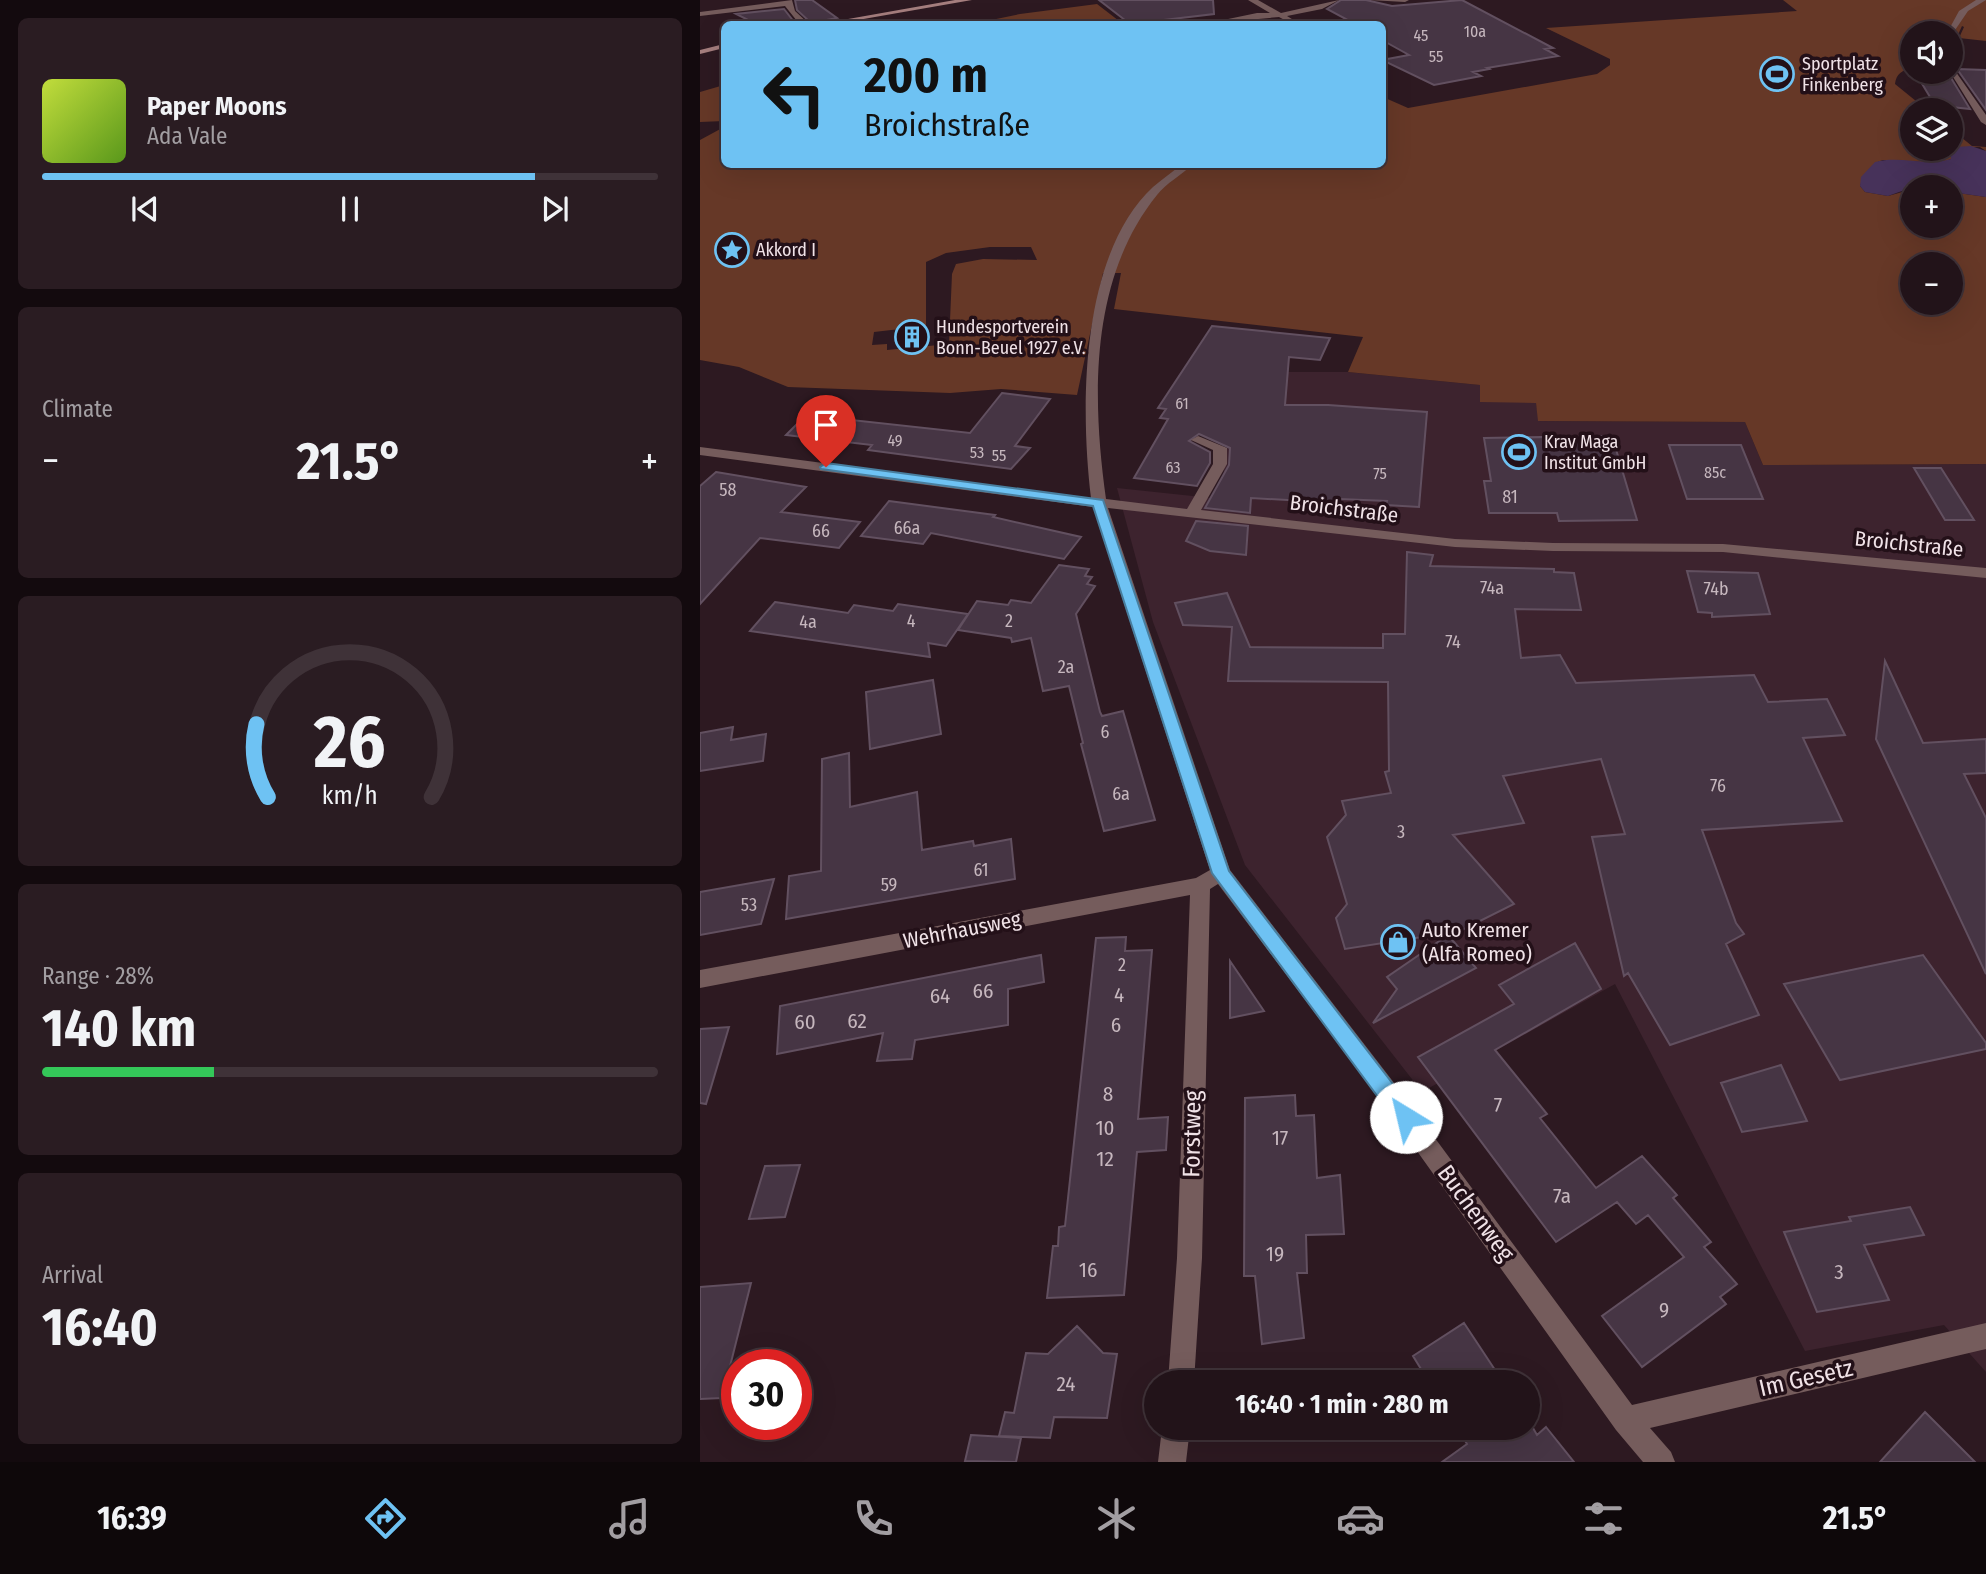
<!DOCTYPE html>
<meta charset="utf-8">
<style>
:root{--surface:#221319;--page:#2a1c22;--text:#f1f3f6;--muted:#a29ea2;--line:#3f3238;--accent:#6ec2f3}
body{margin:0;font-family:"Fira Sans Condensed",sans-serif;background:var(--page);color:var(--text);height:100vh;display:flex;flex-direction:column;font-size:26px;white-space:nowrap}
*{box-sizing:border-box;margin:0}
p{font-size:23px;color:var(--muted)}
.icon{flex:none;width:38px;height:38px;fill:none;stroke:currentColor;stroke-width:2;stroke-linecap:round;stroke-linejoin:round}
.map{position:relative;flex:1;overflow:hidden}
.sheet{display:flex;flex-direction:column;gap:18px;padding:18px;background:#130a0e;width:700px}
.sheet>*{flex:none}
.banner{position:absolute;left:21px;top:21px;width:665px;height:147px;border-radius:10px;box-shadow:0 7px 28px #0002,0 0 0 2px var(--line);background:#6ec2f3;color:#111;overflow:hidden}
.fabs{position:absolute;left:1200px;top:21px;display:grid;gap:14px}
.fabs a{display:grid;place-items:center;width:63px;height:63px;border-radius:50%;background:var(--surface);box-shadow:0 7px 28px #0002,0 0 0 2px var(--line);font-size:35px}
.speed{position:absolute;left:21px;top:1349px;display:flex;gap:14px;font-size:35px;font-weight:700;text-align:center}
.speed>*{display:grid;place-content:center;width:91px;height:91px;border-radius:50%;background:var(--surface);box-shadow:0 7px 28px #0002,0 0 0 2px var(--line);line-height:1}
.speed .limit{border:10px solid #d22;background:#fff;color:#111}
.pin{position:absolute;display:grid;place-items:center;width:60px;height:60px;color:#fff;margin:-72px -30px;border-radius:50% 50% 50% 0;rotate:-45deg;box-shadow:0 0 7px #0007}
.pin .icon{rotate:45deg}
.me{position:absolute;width:77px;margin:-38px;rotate:324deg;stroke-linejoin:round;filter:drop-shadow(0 0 5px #0008)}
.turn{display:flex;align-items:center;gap:24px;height:147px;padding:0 28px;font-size:32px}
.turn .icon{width:91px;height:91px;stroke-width:2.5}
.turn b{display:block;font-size:49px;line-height:60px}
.big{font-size:52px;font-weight:700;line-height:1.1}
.sheet .widget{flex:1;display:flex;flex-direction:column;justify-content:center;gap:10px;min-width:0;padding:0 24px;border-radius:10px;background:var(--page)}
.sheet .dial{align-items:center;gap:0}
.dial svg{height:182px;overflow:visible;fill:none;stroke:var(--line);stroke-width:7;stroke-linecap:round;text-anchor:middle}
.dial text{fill:var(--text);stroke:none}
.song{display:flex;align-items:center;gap:21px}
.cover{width:84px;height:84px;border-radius:10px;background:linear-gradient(135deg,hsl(70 70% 55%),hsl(90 70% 35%))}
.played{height:7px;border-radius:4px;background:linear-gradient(90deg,var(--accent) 80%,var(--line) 80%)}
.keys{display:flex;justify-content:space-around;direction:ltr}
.heat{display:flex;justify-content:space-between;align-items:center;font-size:38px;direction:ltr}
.charge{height:10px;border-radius:5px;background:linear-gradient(90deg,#34c759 28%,var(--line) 0)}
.trip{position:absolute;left:444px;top:1370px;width:396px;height:70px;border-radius:35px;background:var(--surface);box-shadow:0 7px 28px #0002,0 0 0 2px var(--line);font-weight:700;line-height:70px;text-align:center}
.menu{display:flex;height:112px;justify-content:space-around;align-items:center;background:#0e080a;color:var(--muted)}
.menu .icon{width:49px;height:49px}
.menu .active{color:var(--accent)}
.menu b{font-size:32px;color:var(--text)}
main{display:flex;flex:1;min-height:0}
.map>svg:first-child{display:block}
</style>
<main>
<section class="sheet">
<div class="widget">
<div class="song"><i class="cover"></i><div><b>Paper Moons</b><p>Ada Vale</p></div></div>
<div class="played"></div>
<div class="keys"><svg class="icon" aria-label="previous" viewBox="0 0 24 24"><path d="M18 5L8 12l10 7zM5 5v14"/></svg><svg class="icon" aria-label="pause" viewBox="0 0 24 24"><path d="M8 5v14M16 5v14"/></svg><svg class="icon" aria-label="next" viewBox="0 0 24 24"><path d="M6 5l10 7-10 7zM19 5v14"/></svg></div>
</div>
<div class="widget"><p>Climate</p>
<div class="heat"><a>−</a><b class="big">21.5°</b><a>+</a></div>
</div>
<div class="widget dial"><svg viewBox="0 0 100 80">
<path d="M14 69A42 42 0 1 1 86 69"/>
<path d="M14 69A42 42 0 0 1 9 37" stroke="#6ec2f3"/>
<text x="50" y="56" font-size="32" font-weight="700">26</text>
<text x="50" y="72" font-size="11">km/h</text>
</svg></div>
<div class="widget"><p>Range · 28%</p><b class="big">140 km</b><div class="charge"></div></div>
<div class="widget"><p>Arrival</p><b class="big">16:40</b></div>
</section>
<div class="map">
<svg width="1286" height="1462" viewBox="0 0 1286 1462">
<rect width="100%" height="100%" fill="#2d1921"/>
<path fill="#3d232e" d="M560,372h88l132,13 56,18 3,18 206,1 18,43 223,-1v908l-42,-47 -139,26 -190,-367 -193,108 -177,-227 -92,-243 -36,-134 104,11 12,-116z"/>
<path fill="#663827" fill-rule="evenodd" d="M1083,0h203v41l-27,-3 5,-11 -2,-1 -11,24v-17h-38v35c-11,2 -17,6 -18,16l32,26h-14v39h38v-20l21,17 14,1v4l-6,-4h-25l-4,12 -11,4 -57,-3c-12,3 -19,14 -23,26l5,6 23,4 25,-7v37h38v-34l35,5v267l-223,1 -18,-43 -207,-1 -2,-18 -56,-1v-17l-132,-13 15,-35 -249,-28 7,-36h-18l-26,122 -76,-6 -51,4 -162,-6 -49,-20 -39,-7v-220l24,-13v37h658l1,-67 25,11 189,-34 13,-9v-6l-64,-31 251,-17zM290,247h41l6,13 -54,-1 -27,5 -4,10 -3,70 -62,6v-6l-15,1 2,-13 52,-6v-64l20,-9zM1213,264h38v39h-38z
M397,4l26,20h-151l48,-10z
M24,85v36l-24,1v-30z"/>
<path fill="#47325a" d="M1271,146l15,5v46l-35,-5v-5h-38l-25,9 -23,-4 -5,-6 1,-9 14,-15c25,-7 51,5 76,-3l-1,-8 5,-4z"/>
<path fill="#463544" stroke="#625060" stroke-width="2" d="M95,0h17l25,18 -26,5 -14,-13z
M399,0h114l1,14 -84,10z
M641,0h25l26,6 70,-6 91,48 -8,1 13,7 -71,12 2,1 -16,3 8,4 -47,9 -52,-25 27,-5 -27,-15v-16h-27l-28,-15z
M84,9l11,14 5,1h-44l-20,-10z
M1257,69l29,1v40z
M1215,72l33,1 22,36 -28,-3 -3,-4h-6z
M512,326l118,12 -10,22 -31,-3 -4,48h43l99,7 -8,95 -33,-2 1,-4 -47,-2v4l-89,-5 -1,15 -45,-5 24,-43 1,-17 -31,-14 -10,7 21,11v11l-13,23 -63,-8 34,-59 -8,-1 6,-9 -8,-1z
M302,393l48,6 -35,47 15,2 -19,21 -143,-19 4,-5 -86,-10 20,-20 164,18z
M912,436l25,84 -78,1 -2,-8h-68l-5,-32h7l-7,-43z
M969,445h72l22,54h-76z
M1214,468h27l33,52h-29z
M16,472l90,15 -25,25 79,10 -21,26 -79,-10 -60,66v-118z
M189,501l106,14 -2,2 88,20 -17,22 -133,-26 -8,11 -62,-8z
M496,521l52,5 -2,29 -36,-4 -24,-10z
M707,552l26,3 -3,11 124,3v3l20,1 7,37 -66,-1 6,49 39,-3 16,28 178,-8 14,27 59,-3 18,36 -42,3 39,83 -140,9 34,93 8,11 -18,10 33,71 -89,30 -42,-72 -4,3 -32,-139 33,-3 -24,-75 -98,17 21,47 -71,12 61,69 -54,27 -115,18 -9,-31 11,-14 -20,-67 19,-22 -4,-14 49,-8 -6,-21 4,-1 -1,-89 -160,-1 4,-54 -49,-2 -8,-22 52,-10 23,54 133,1v-14h22z
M359,565l30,4 -4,7 7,1 -5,7 8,2 -19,28 24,98 2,4 21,-5 32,109 -51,11 -23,-87 2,-1 -14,-57 -26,5 -12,-53 -19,4 -1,-4 -53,-8 19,-29 31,4 3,-5 20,3z
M987,571l71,2 12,41 -58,3v-4l-14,-1z
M75,602l73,11 6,-8 39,6 5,-7 70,10 -22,32 -18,-3 2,14 -180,-26z
M1185,661l38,82 63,-4v34l-22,1 22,44v156l-110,-235z
M233,680l8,54 -71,15 -4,-57z
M33,727l-2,13 35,-6 -3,27 -63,10v-38z
M149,753l1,54 67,-15 5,58 51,-9 1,5 37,-7 4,40 -229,40 3,-43 32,-5 1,-112z
M74,879l-13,45 -61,11v-43z
M748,935l28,33 -103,55 24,-34 -10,-12z
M426,937l-1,14 27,-1 -14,169 30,-2 -2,33 -29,2 -13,143 -77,3 6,-52h5l1,-19 6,-1 31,-288z
M875,943l26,46 -106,61 52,64 -7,4 56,70 46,-32 35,39 -4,3 38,44 -7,5 33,37 -17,13 6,7 -84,63 -40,-51 82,-59 -36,-42 -12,9 -19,-22 -61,40 -138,-185 96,-53 -15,-19z
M341,955l3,27 -36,7v36l-93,15 -3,19 -35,2 6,-28 -106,21 3,-48z
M1223,955l63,88v6l-146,31 -56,-96z
M530,961l34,50 -34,7z
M29,1027l-23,77 -6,-1v-74z
M1081,1065l26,56 -65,11 -21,-49z
M595,1095l1,21 18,-1 3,63 23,-3 4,59 -38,1 1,38h-10l7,65 -42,6 -7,-68h-11l1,-178z
M100,1165l-15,52 -36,2 16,-53z
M1210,1207l14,28 -60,10 25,55 -72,12 -33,-80 67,-11 -2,-4z
M51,1283l-29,115 -22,1v-112z
M764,1323l39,59h-74l-16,-26z
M377,1326l26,27 14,1 -10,64 -53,-1 -4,21 -51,-2 6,-24 9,1 12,-60 22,1z
M1225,1412l50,50h-95z
M846,1427l28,35h-132l25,-18 -10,-16h76l4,7z
M271,1435l50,3 -5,24 -51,-1z"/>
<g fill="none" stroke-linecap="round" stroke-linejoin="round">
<path fill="#755c5c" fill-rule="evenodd" d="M92,0l3,11 14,13 -12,-3 -12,-15 -85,10v-4z
M548,0h10l23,13 58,-13 -17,9 -35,7 13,8h-8l-13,-7 -75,7 53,-11h13z
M669,0h40l-4,2z
M1276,0h10l-18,11 -17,25v-3h-4l12,-22z
M1251,65l35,50v10l-5,-3 -31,-50z
M482,164h11c-11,11 -27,19 -36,31 -68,84 -65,204 -51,304l81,10 26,-45v-14l-22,-10 7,-4 29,12v16l-26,46 254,29 98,4 170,1 263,24v10l-263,-26 -170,-1 -98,-4 -347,-39 122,362 168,218 234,317 354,-82v26l-336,79 21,24 4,10h-32l-27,-32 -234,-328 -164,-218 -8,5 -8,369 -8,124h-26l9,-124 13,-363 -490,93v-18l496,-92 14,-8 -117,-363 -393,-52v-8l391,51c-11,-91 -11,-243 62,-311 9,-8 20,-15 29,-23z
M462,1428h28l-4,34h-28z"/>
<path fill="#a57e7e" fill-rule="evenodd" d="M255,0h17l-137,24h-15z
M24,44v4l-24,6v-4z"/>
</g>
<path fill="#6ec2f3" stroke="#487e9e" stroke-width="2" d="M126,463l277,37 126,371 184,239 3,7 -3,7 -7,2 -8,-2 -186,-251 -119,-367 -272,-37 -1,-2z"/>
<defs>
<g id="stadium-ring" transform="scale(1.75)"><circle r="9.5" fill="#231018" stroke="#6ec2f3" stroke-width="1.5"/><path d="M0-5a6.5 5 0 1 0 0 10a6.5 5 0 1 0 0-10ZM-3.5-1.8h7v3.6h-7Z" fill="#6ec2f3"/></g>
<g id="sight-ring" transform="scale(1.75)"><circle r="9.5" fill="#231018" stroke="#6ec2f3" stroke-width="1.5"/><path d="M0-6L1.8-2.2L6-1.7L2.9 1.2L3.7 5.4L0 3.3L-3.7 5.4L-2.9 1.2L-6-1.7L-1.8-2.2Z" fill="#6ec2f3"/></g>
<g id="building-ring" transform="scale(1.75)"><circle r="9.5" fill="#231018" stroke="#6ec2f3" stroke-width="1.5"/><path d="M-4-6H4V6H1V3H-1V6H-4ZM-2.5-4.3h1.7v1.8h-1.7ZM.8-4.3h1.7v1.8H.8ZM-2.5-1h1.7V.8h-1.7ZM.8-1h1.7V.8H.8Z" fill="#6ec2f3"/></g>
<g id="shop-ring" transform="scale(1.75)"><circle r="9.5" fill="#231018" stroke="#6ec2f3" stroke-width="1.5"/><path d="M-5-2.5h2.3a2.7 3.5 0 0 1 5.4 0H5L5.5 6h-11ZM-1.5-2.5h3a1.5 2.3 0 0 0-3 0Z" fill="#6ec2f3"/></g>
</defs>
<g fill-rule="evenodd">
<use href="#stadium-ring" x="1077" y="74"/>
<use href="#sight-ring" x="32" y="250"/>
<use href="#building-ring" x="212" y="337"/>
<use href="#stadium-ring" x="819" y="452"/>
<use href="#shop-ring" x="698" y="942"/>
</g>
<g text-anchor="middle" stroke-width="7" stroke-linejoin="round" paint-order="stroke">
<g font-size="16" fill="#c6b7be">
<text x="775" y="37">10a</text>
<text x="721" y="41">45</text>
<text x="736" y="62">55</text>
<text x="482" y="409">61</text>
<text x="195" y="446">49</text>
<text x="277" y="458">53</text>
<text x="299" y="461">55</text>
<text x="473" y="473">63</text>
<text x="1015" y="478">85c</text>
<text x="680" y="479">75</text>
</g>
<g font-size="18" fill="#f0e2e7" stroke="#231018" text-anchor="start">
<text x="1102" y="70">Sportplatz<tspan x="1102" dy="21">Finkenberg</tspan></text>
<text x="56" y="256">Akkord I</text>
<text x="236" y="333">Hundesportverein<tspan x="236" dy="21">Bonn-Beuel 1927 e.V.</tspan></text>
<text x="844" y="448">Krav Maga<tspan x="844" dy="21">Institut GmbH</tspan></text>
</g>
<g font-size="18" fill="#c6b7be">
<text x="28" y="496">58</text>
<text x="810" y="503">81</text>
<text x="207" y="534">66a</text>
<text x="121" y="537">66</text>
<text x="792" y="594">74a</text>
<text x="1016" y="595">74b</text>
<text x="211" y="627">4</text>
<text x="309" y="627">2</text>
<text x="108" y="628">4a</text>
<text x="753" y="648">74</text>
<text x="366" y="673">2a</text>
<text x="405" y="738">6</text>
<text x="1018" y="792">76</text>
<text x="421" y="800">6a</text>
<text x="701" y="838">3</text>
<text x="281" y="876">61</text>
<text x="189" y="891">59</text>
<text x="49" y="911">53</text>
<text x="422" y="971">2</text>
</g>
<g font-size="21" fill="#f0e2e7" stroke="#231018">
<text transform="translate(644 509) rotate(7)" y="7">Broichstraße</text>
<text transform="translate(1209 544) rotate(6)" y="7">Broichstraße</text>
<text transform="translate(262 930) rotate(-11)" y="7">Wehrhausweg</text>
</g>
<g font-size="21" fill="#f0e2e7" stroke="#231018" text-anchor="start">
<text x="722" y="937">Auto Kremer<tspan x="722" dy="24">(Alfa Romeo)</tspan></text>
</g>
<g font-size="21" fill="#c6b7be">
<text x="283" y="998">66</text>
<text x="419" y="1002">4</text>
<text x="240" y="1003">64</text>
<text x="157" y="1028">62</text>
<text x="105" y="1029">60</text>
<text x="416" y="1032">6</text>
<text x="408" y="1101">8</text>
<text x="798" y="1112">7</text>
<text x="405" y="1135">10</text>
<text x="580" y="1145">17</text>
<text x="405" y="1166">12</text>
<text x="862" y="1203">7a</text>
<text x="575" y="1261">19</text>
<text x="388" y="1277">16</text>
<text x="1139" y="1279">3</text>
<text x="964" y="1317">9</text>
<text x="366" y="1391">24</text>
</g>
<g font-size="24" fill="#f0e2e7" stroke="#231018">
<text transform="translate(492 1134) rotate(-89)" y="8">Forstweg</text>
<text transform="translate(776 1213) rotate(54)" y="8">Buchenweg</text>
<text transform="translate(1106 1378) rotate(-13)" y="8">Im Gesetz</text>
</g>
</g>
</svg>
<div class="fabs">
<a><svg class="icon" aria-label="sound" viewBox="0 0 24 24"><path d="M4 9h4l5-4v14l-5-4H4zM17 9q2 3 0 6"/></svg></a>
<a><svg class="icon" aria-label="layers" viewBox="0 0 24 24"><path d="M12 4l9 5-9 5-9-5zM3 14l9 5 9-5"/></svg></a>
<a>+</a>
<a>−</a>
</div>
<div class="speed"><div class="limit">30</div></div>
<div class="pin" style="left:126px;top:467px;background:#d93025"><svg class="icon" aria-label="arrive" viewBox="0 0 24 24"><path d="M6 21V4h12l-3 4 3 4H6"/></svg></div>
<svg class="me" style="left:706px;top:1117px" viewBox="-20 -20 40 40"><circle r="19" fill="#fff"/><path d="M0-13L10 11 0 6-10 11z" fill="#6ec2f3"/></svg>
<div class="trip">16:40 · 1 min · 280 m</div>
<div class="banner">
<div class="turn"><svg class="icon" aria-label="left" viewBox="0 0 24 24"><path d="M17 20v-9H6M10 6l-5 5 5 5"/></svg><div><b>200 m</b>Broichstraße</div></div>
</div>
</div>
</main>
<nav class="menu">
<b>16:39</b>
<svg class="icon active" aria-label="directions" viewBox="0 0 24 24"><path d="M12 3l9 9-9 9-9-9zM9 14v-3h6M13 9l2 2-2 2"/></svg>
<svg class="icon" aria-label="music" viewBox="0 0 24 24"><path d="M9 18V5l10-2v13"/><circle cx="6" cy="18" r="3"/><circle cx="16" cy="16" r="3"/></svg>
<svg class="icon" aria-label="phone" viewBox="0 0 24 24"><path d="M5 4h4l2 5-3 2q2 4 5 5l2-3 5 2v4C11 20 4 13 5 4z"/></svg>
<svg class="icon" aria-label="climate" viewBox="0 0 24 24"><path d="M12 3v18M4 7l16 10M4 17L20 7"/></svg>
<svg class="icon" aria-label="car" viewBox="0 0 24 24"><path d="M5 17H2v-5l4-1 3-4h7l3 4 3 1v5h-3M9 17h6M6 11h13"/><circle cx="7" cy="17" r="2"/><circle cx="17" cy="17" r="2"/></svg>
<svg class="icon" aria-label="filters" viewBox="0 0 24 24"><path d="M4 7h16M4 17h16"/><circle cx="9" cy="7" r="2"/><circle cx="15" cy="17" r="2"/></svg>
<b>21.5°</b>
</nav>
